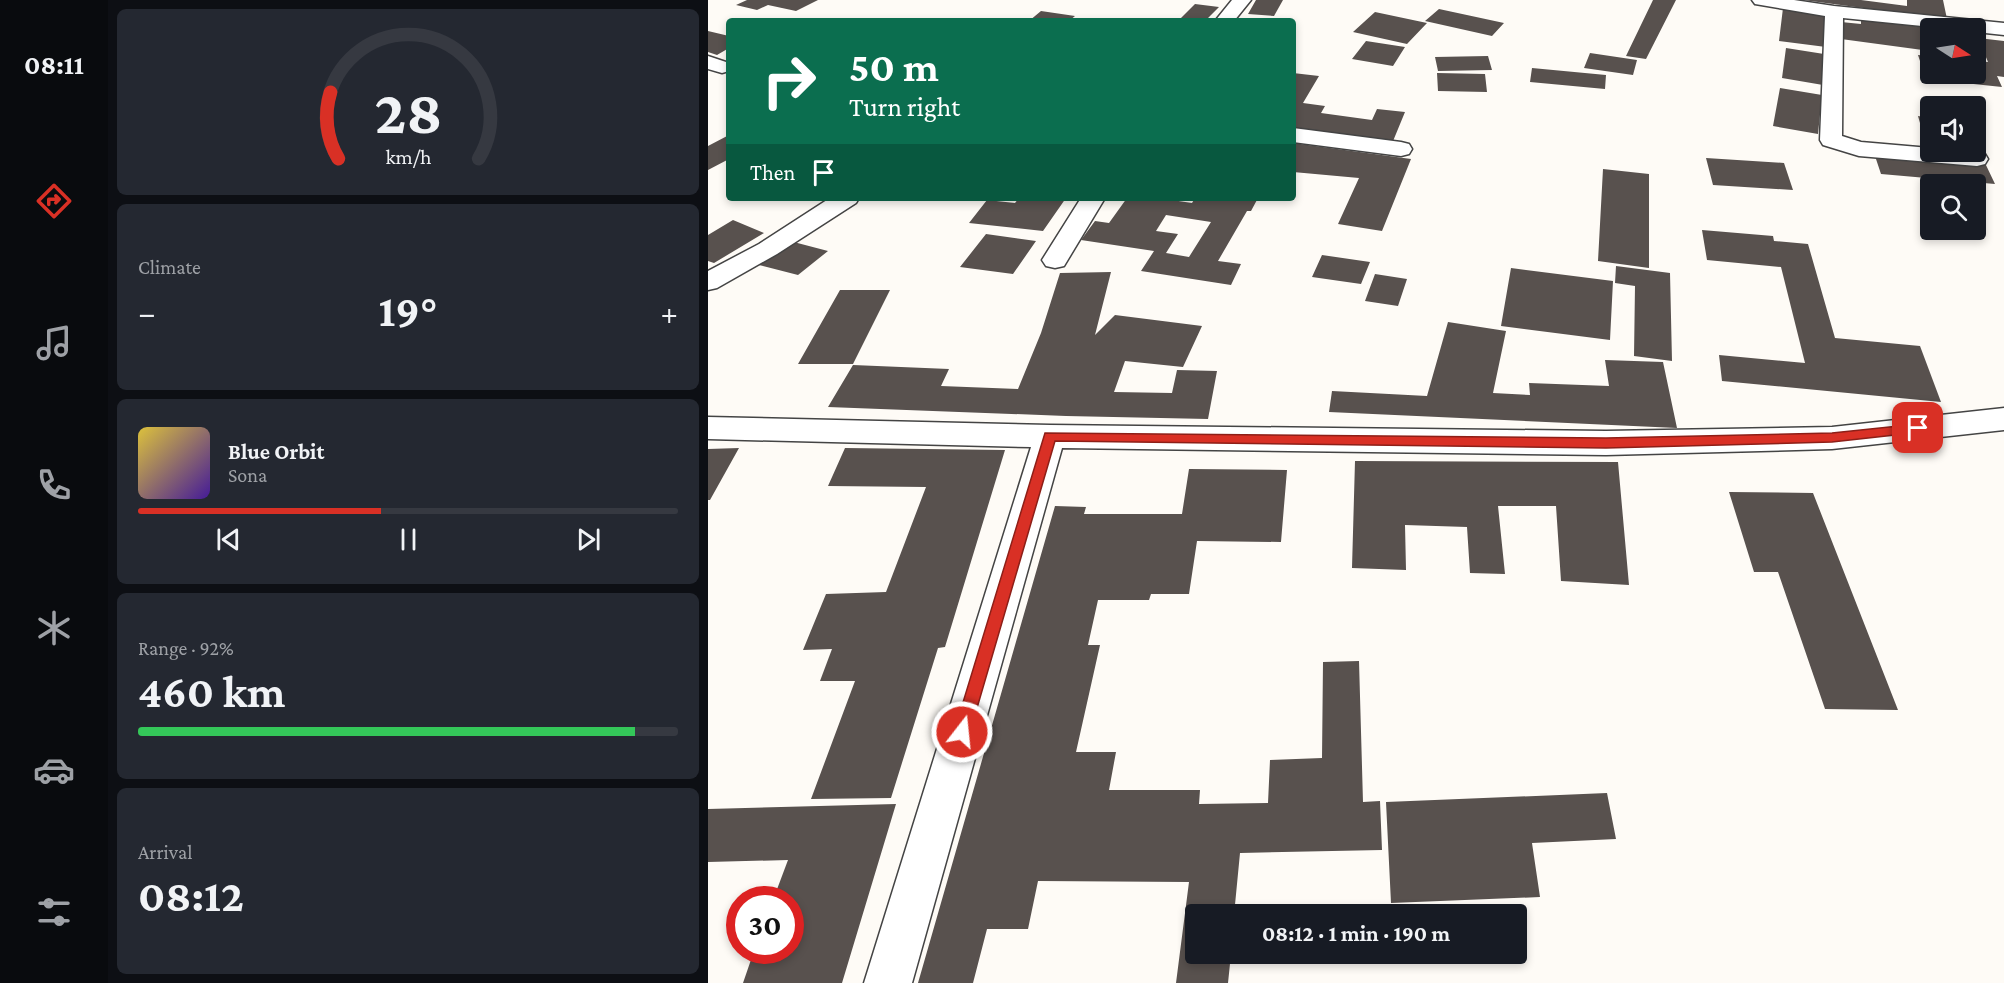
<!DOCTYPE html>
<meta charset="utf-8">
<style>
:root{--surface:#171b24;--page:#242831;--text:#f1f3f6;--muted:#9ea1a6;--line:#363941;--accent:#d93025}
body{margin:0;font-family:"Crimson Pro",serif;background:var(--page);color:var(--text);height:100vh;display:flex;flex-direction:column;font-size:22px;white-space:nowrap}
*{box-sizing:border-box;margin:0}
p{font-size:20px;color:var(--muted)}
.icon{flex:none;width:33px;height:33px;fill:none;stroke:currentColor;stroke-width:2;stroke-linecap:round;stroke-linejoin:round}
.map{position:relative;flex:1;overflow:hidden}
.panel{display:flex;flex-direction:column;gap:9px;padding:9px;background:#0d0f14;width:600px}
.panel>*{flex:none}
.banner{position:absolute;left:18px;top:18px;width:570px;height:183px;border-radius:6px;box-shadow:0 3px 9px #0003;background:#0b6e4f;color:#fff;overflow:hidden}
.needle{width:39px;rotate:102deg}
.fabs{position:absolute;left:1212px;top:18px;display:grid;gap:12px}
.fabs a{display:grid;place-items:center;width:66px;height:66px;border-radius:6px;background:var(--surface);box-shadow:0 3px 9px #0003;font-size:30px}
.speed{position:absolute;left:18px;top:886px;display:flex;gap:12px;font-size:30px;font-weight:700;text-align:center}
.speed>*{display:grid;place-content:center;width:78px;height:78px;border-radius:50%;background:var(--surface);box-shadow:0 3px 9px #0003;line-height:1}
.speed .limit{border:9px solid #d22;background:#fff;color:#111}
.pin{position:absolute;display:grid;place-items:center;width:51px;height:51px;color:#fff;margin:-26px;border-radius:12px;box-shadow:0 3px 9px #0006}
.me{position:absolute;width:66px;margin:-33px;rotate:16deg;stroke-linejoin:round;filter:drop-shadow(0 0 4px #0008)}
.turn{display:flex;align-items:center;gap:21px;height:126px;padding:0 24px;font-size:27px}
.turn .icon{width:78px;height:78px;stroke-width:2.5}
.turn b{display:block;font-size:42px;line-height:51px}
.then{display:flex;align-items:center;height:57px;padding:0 24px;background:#0003;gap:12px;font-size:22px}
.big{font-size:45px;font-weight:700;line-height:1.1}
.panel .widget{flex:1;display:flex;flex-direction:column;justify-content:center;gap:9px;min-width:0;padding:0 21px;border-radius:9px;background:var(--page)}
.panel .dial{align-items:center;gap:0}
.dial svg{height:156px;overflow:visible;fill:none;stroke:var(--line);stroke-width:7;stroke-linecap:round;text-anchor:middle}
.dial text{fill:var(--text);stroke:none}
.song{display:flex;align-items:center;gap:18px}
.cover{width:72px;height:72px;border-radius:9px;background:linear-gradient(135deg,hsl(50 70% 55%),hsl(260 70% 35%))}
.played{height:6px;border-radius:3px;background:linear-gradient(90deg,var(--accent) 45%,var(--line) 45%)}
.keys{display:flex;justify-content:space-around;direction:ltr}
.heat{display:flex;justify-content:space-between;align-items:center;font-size:33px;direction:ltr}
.charge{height:9px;border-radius:4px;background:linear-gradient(90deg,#34c759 92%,var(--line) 0)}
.trip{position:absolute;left:477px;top:904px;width:342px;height:60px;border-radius:6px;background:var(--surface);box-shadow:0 3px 9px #0003;font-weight:700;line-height:60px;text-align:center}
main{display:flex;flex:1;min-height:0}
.tabs{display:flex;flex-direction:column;width:108px;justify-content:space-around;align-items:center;background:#090b0e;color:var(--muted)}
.tabs .icon{width:42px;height:42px}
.tabs .on{color:var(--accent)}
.tabs b{font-size:27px;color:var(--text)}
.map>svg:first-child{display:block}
</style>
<main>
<nav class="tabs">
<b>08:11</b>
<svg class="icon on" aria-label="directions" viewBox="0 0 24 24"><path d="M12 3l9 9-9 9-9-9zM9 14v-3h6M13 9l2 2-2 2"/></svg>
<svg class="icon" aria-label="music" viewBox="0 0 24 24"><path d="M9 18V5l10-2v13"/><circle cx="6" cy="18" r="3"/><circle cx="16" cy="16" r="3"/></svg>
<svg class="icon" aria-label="phone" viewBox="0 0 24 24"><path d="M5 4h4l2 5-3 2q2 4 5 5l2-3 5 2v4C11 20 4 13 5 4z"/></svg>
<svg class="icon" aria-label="climate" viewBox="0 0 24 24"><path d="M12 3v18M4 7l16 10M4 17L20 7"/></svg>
<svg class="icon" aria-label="car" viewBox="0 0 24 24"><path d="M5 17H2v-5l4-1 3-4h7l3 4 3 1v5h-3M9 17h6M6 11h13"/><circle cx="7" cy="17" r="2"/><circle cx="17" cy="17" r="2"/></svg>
<svg class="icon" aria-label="filters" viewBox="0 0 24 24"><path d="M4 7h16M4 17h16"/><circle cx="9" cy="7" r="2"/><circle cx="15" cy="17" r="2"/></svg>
</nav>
<section class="panel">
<div class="widget dial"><svg viewBox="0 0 100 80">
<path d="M14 69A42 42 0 1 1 86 69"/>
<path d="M14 69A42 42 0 0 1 10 35" stroke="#d93025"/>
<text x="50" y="56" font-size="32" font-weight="700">28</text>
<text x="50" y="72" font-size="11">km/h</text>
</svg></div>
<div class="widget"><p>Climate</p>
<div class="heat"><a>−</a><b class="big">19°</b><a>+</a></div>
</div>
<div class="widget">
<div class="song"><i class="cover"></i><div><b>Blue Orbit</b><p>Sona</p></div></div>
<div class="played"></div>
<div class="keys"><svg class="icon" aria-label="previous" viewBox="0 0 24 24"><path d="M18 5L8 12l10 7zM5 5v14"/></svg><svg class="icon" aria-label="pause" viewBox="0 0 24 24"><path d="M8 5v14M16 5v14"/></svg><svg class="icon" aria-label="next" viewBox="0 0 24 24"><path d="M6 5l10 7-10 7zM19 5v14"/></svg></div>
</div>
<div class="widget"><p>Range · 92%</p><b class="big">460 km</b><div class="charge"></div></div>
<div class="widget"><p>Arrival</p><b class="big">08:12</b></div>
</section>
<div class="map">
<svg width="1296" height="983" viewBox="0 0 1296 983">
<rect width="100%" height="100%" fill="#fefbf6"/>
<path fill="#58514e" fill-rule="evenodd" d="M39,0h71l-22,11 -28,-6 -11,5 -21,-5z
M548,0h27l-9,16 -26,-2z
M945,0h23l-30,59 -20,-3z
M1095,0h58l46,6v-6h36l4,19z
M487,4l24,3 -14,14h-27z
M1075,8l45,6 -2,33 -47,-6z
M731,9l65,14 -12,13 -67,-15z
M333,11l34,5 -6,5h-40z
M667,12l52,11 -20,21 -54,-12z
M1153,19l69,9v23l-89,-12v-17l20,2z
M0,31l21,5v12l-12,7 -9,-3z
M1270,38l26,3v36l-7,-1 5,11 -76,-8 -8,-24 12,1v18h46v-13l12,1z
M658,41l39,6 -12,19 -41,-7z
M1078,48l38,6 -1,31 -41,-7z
M882,53l47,7 -4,15 -49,-7z
M780,56l4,14 -54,1 -3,-14z
M824,68l74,7 -1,14 -75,-7z
M585,73l26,3 -16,27 22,3 -4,7 51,7 5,-11 28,3 -14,34 -98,-13z
M729,73l48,1 2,18 -49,-1z
M1072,88l42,7 -4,39 -45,-8z
M1210,116l12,2v13l-8,-1z
M21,135v24l-21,11v-24z
M585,143l118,16 -29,72 -44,-7 21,-46 -66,-6z
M1166,153l111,10 10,21 -114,-10z
M998,158l78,5 9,27 -80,-5z
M895,169l46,5v94l-51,-7z
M311,198h47l-23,33 -74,-8 18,-23 28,3z
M419,198h31l34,5 3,-5h63l-7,13h-4l-29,50 23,3 -10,21 -90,-14 13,-20 -73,-11 14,-19 14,2zM458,215l45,7 -22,35 -23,-4 12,-19 -22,-3z
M25,220l31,13 -50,30 -6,-2v-26z
M994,230l71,6 1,5 34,3 27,94 85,8 21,56 -219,-21 -3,-26 86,8 -24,-96 -74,-7z
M278,234l50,7 -23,33 -53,-7z
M78,240l42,11 -30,24 -43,-11z
M614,255l48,7 -9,22 -49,-7z
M908,266l54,7 2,88 -38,-5 1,-70 -20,-3z
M803,268l102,13 -3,59 -109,-14z
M403,272l-16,63 20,-20 87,11 -19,41 -58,-6 -11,31 58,1 5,-23 40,1 -9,48 -142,-3 -238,-9 25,-42 96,4 -8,17 77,3 23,-56 19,-60z
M667,274l32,5 -9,27 -33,-5z
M132,290h50l-37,74h-55z
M740,322l58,9 -13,62 37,2 -1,-12 80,3 -4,-26 58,2 14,66 -348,-16 3,-21 95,5z
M31,448l-29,52h-2v-51z
M137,448l160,2 -60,197 -7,1 -47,150 -80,1 44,-118h-35l12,-32 -29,1 23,-56 60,-2 40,-105 -98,-1z
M647,461l263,1 11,123 -68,-4 -5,-75h-58l7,68 -35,-1 -3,-46 -62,-2 1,45 -54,-2z
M481,469l98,1 -6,72 -84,-1 -8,53h-38l-2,6h-51l-10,45h12l-24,107h40l-7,38h91l-1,14 69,-1 2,-43 52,-2 1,-96 36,-1 4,141 17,-1 2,49 -142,3 -6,62h-38v39h35l-3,29h-52l13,-101 -151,-1 -10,48h-41l-14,54h-55l137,-477 31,1 -2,7h98z
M1021,492l84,1 85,217 -73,-1 -47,-137h-24z
M899,793l9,46 -84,4 8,54 -149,6 -5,-101z
M188,804l-54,179h-99l11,-32h36v-51h-17l15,-40 -80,2v-53z"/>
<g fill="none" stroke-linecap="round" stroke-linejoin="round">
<g stroke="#444" stroke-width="3">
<path id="minor" d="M524,0h19l-17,21h-19z
M1044,0h42l40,6 170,17v12l-28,-3v-4h-34l-99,-10 -1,118 19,6 69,6v4h40l15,2 3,5 -3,5 -8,2 -118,-10 -36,-11 -3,-5 5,-124 -64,-11 -6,-1z
M0,56l21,7v8l-7,2 -14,-4z
M585,128l108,14 8,2 3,5 -3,5 -8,2 -108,-14z
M122,198h29l-3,5 -79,51 -60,34 -9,2v-19l51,-27z
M373,198h24l-41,68 -9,2 -9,-2 -4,-6z
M1296,408v22l-172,19 -226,6 -544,-7 -150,535h-48l167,-536 -323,-8v-22l342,8 556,6 226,-4z"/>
</g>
<use href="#minor" fill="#fff" fill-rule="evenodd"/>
</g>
<path fill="#d93025" stroke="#8d1f18" stroke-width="1.5" d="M1210,424l4,1 2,3 -2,4 -90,10 -226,6 -551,-7 -85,291 -2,6 -6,2 -6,-2 -2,-6 91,-299 561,5 226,-5z"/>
</svg>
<div class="fabs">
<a><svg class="needle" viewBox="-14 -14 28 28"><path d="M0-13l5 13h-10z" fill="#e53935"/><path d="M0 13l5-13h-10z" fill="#9ea1a6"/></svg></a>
<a><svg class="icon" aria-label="sound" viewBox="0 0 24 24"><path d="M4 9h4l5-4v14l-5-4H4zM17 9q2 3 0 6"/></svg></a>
<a><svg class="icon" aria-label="search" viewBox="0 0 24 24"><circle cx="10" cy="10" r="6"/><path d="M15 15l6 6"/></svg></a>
</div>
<div class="speed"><div class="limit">30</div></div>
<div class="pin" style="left:1210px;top:428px;background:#d93025"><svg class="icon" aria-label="arrive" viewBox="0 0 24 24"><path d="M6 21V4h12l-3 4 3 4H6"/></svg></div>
<svg class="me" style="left:254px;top:732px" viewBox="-20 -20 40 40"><circle r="17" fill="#d93025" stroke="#fff" stroke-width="3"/><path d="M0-11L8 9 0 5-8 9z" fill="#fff"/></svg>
<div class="trip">08:12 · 1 min · 190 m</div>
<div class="banner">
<div class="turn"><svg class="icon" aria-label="right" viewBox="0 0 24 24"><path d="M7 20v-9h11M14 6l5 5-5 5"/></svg><div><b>50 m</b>Turn right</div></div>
<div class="then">Then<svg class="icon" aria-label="arrive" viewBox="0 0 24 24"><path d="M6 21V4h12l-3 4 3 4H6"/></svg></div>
</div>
</div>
</main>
